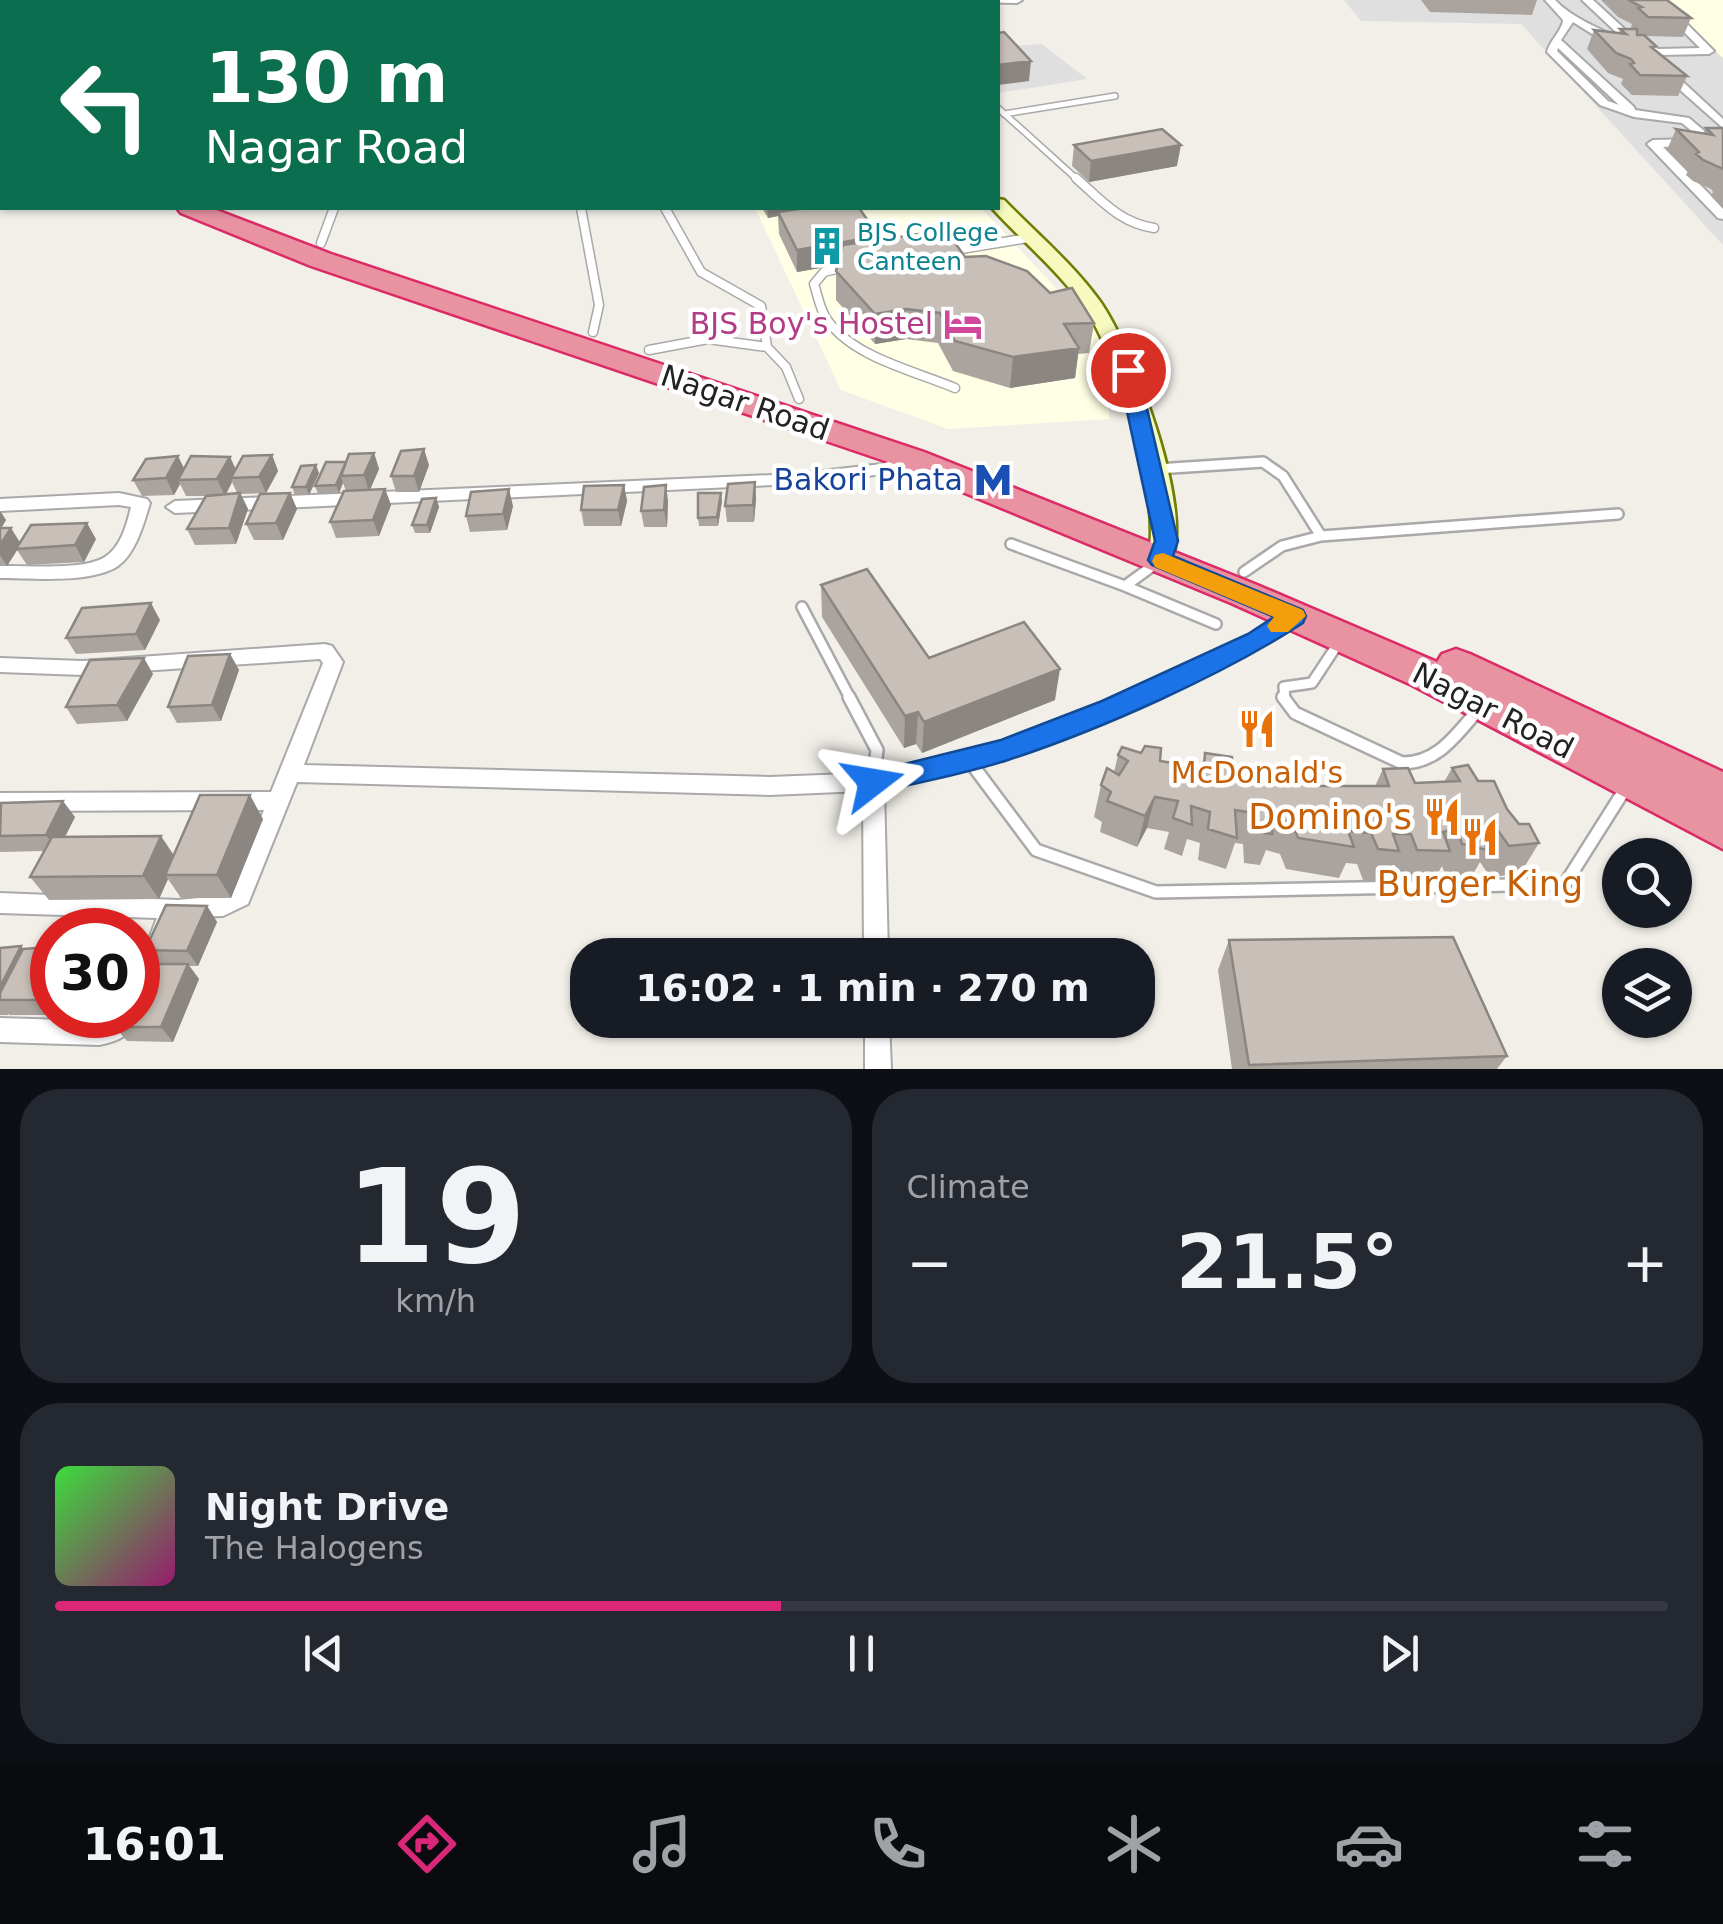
<!DOCTYPE html>
<meta charset="utf-8">
<style>
:root{--surface:#171b24;--page:#242831;--text:#f1f3f6;--muted:#9ea1a6;--line:#363941;--accent:#db2777}
body{margin:0;font-family:"DejaVu Sans",sans-serif;background:var(--page);color:var(--text);height:100vh;display:flex;flex-direction:column;font-size:38px;white-space:nowrap}
*{box-sizing:border-box;margin:0}
p{font-size:32px;color:var(--muted)}
.icon{flex:none;width:55px;height:55px;fill:none;stroke:currentColor;stroke-width:2;stroke-linecap:round;stroke-linejoin:round}
.map{position:relative;height:1069px;overflow:hidden}
.details{display:flex;flex-direction:column;gap:20px;padding:20px;background:#0d0f14;flex:1}
.details>*{flex:none}
.hud{position:absolute;left:0px;top:0px;width:1000px;height:210px;box-shadow:0 2px 8px #0004;background:#0b6e4f;color:#fff;overflow:hidden}
.buttons{position:absolute;left:1602px;top:838px;display:grid;gap:20px}
.buttons a{display:grid;place-items:center;width:90px;height:90px;border-radius:50%;background:var(--surface);box-shadow:0 2px 8px #0004;font-size:50px}
.speed{position:absolute;left:30px;top:908px;display:flex;gap:20px;font-size:50px;font-weight:700;text-align:center}
.speed>*{display:grid;place-content:center;width:130px;height:130px;border-radius:50%;background:var(--surface);box-shadow:0 2px 8px #0004;line-height:1}
.speed .limit{border:15px solid #d22;background:#fff;color:#111}
.pin{position:absolute;display:grid;place-items:center;width:85px;height:85px;color:#fff;margin:-42px;border:5px solid #fff;border-radius:50%;box-shadow:0 2px 10px #0007}
.me{position:absolute;width:110px;margin:-55px;rotate:76deg;stroke-linejoin:round;filter:drop-shadow(0 0 8px #0008)}
.turn{display:flex;align-items:center;gap:35px;height:210px;padding:0 40px;font-size:45px}
.turn .icon{width:130px;height:130px;stroke-width:2.5}
.turn b{display:block;font-size:70px;line-height:85px}
.big{font-size:75px;font-weight:600;line-height:1.1}
.details .card{flex:1;display:flex;flex-direction:column;justify-content:center;gap:15px;min-width:0;padding:0 35px;border-radius:40px;background:var(--page)}
.details .dial{align-items:center;gap:0}
.dial b{font-size:130px;line-height:1}
.song{display:flex;align-items:center;gap:30px}
.cover{width:120px;height:120px;border-radius:15px;background:linear-gradient(135deg,hsl(120 70% 55%),hsl(320 70% 35%))}
.played{height:10px;border-radius:5px;background:linear-gradient(90deg,var(--accent) 45%,var(--line) 45%)}
.keys{display:flex;justify-content:space-around;direction:ltr}
.heat{display:flex;justify-content:space-between;align-items:center;font-size:55px;direction:ltr}
.details .tiles{flex:1;display:grid;gap:20px;grid-template-columns:1fr 1fr}
.card:last-child{grid-column:span 2}
.trip{position:absolute;left:570px;top:938px;width:585px;height:100px;border-radius:40px;background:var(--surface);box-shadow:0 2px 8px #0004;font-weight:600;line-height:100px;text-align:center}
.tabs{display:flex;height:160px;justify-content:space-around;align-items:center;background:#090b0e;color:var(--muted)}
.tabs .icon{width:70px;height:70px}
.tabs .current{color:var(--accent)}
.tabs b{font-size:45px;color:var(--text)}
.map>svg:first-child{display:block}
</style>
<div class="map">
<svg width="1723" height="1069" viewBox="0 0 1723 1069">
<rect width="100%" height="100%" fill="#f2efe9"/>
<path fill="#e0dfdf" d="M1344,0h324l55,48v197l-202,-221 -160,-3z
M1042,44l45,35 -89,14v-46z"/>
<path fill="#ffffe5" d="M1661,0h62v58l-46,-41z
M755,208h226l127,136 1,75 -161,10 -107,-39z"/>
<g fill="none" stroke-linecap="round" stroke-linejoin="round">
<g stroke="#a9a9a9" stroke-width="8">
<path id="lane-far3" d="M530,0h8
M998,108l81,73
M1004,114l111,-18"/>
</g>
<g stroke="#a9a9a9" stroke-width="11">
<path id="lane-far2" d="M1076,178c25,22 44,45 78,50
M581,208l18,97 -6,27
M665,208l36,64 60,34 6,41 19,20 13,32
M321,243l13,-35
M949,251l79,-13
M844,267l-20,5 -10,12c4,12 6,27 14,37 27,37 87,50 127,67
M649,350l59,-11 59,8"/>
</g>
<g stroke="#a9a9a9" stroke-width="14">
<path id="lane-far1" d="M1157,469l106,-7 20,14 38,60
M1011,544l114,42 33,-24
M1244,572l38,-26 39,-10 297,-22
M1125,586l91,38
M802,607l49,93
M1285,700l-1,-13 28,-4 27,-41"/>
</g>
<g stroke="#a9a9a9" stroke-width="16">
<path id="lane" d="M849,697l28,53 -4,32
M1283,697l12,16 107,50c36,0 54,-28 76,-53
M968,759l68,91 120,42 409,-8 60,-95"/>
</g>
<g stroke="#a9a9a9" stroke-width="4">
<path id="street" d="M621,0h40l-3,2h-38z
M717,0h10l2,2h-10z
M967,0h55l-5,3 -51,-1z
M1545,0h10c17,18 44,28 65,39l-5,3 -18,-5 -24,-15 -12,18 73,67 1,3 54,8 34,29v10l-41,-34 -48,-6 -34,-12 -53,-53c3,-12 16,-23 16,-32zM1558,48l61,57 -11,-4 -51,-50z
M1582,0h11l48,44 18,5 41,-1 -48,-48h11l51,51 -5,3 -50,1 -25,-6z
M1661,69h8l54,50v9l-62,-55z
M1692,139l6,4 -2,2 -33,2 60,61v11l-5,-1 -71,-74 6,-4z
M912,454l6,1 2,4 -2,4 -34,11 -89,10 -620,29 -9,-6 9,-6 620,-27 87,-10z
M119,493l28,6 3,4c-6,20 -14,50 -32,63 -28,18 -86,12 -118,12v-12c27,-1 83,5 105,-9 16,-10 22,-33 26,-50l-12,-2 -119,6v-12z
M1294,609l7,2 2,5 -2,5 -37,24 -146,69 -114,44 -120,30 4,167h-24l-1,-164 -93,4 -473,-13 -49,122 -25,12 -42,1 -34,86 -9,3v-39l19,-49 -157,-5v-20l178,7 42,-4 11,-6 33,-80 -264,1v-18l271,-1 52,-129 -3,-4 -237,16 -83,-3v-14l83,3 242,-17 7,2 11,16 -39,103 466,12 103,-4 128,-31 103,-40 146,-67z
M138,1009l2,6c-8,20 -21,26 -41,30l-99,-3v-24l99,3 9,-2 4,-4h26z
M865,1020h24l2,49h-26z"/>
</g>
<g stroke="#707d05" stroke-width="5">
<path id="secondary" d="M853,0h15l1,2h-14z
M998,199l6,1c32,33 68,63 95,100 33,45 99,217 70,266h-18l-4,-6c18,-51 -30,-205 -61,-250 -26,-38 -63,-68 -94,-102h6z"/>
</g>
<g stroke="#dc2a67" stroke-width="5">
<path id="highway" d="M0,120l2,1v14l-2,-1z
M177,208h34l120,46 593,198 333,133 180,77 5,-8 14,-5 14,5 253,118v77l-311,-164 -181,-82 -331,-137 -589,-200 -130,-53z"/>
</g>
<use href="#lane-far3" stroke="#fff" stroke-width="5"/>
<use href="#lane-far2" stroke="#fff" stroke-width="8"/>
<use href="#lane-far1" stroke="#fff" stroke-width="9"/>
<use href="#lane" stroke="#fff" stroke-width="11"/>
<use href="#street" fill="#fff" fill-rule="evenodd"/>
<use href="#secondary" fill="#f7fabf" fill-rule="evenodd"/>
<use href="#highway" fill="#e892a2" fill-rule="evenodd"/>
</g>
<path fill="#aba49e" fill-rule="evenodd" d="M1421,0h116l-5,15 -102,-3z
M1601,0h66l24,18 -8,19 -37,-1 8,14 33,26 -9,20 -46,-1 -11,-11 2,-5 -15,-6 -21,-24 7,-19 25,3 1,-4h13l-2,-2 1,-3 -14,-7z
M1706,128h17v81l-12,-13 2,-4 -2,-3 -18,-8 -7,-6 2,-4 -21,-21 9,-21 27,5z
M1074,145l103,21 -88,16 -17,-16z
M762,208h97l20,28v4l86,17 85,36 44,30 -5,30 -11,1 -3,24 -65,10 -57,-17 -15,-28 -32,-4 -31,5 -39,-44v-29l1,-6 -40,7 -18,-38 -1,-18 -10,2z
M374,453l5,16 -9,21 15,-1 6,16 -12,31 -43,2 -6,-16 16,-31 -3,-8 -4,10 -21,1 -3,-8z
M272,455l6,16 -12,22 -25,1 7,15 -12,35 -41,1 -8,-16 19,-33h-20l-6,-12 -6,11 -32,1 -9,-16 97,-23 6,12zM232,482l5,11 -11,1z
M429,465l-10,27h-23l-5,-16z
M319,473l-10,22h-14l-3,-8z
M755,482l1,17 -2,23h-27l-2,-16z
M624,485l3,16 -6,25h-37l-3,-16z
M290,493l7,16 -14,31h-29l-8,-16z
M436,498l3,9 -9,26h-15l-3,-8z
M668,501l-1,26h-23l-3,-16z
M722,501l-4,25h-19l-1,-8z
M513,506l-6,24 -37,2 -4,-16z
M0,511l6,9 -5,8 19,15 76,-4 -12,23 -57,3 -10,-15 -10,16h-7z
M821,585l108,73 126,42 -133,53 -6,-9 -12,4 -82,-131z
M160,620l-15,30 -69,4 -10,-16z
M230,654l9,16 -18,51 -44,2 -9,-16z
M153,674l-26,47 -50,3 -11,-17z
M1205,753l28,21 44,4 5,-14 34,22h59l8,-17 32,14 29,-1 8,-14 26,13 61,62 -19,31 -30,3 -10,-15 -11,19 -24,-7 -3,-8 -9,16 -33,-1 -5,-16h-3l-9,17 -20,-2 -6,-16 -11,-1 -7,15 -53,-9 -6,-15 -14,-4 -6,15 -16,-2 -1,-19 -8,-1 -9,26 -28,-9 2,-17 -13,-4 -5,17 -18,-7 5,-17 -22,-4 -10,19 -37,-15 2,-10 -8,-5 7,-32 13,-13 4,-17 83,13z
M0,804l75,13 -10,19 109,19 89,-36 -32,79h-50l-13,-19 -9,20 -110,1 -19,-23 14,-26 -44,1z
M207,906l10,16 -19,44h-9l10,13 -26,63 -46,-1 -12,-14 41,-63 -11,-14z
M1229,940l278,116 -10,13h-265l-14,-99z
M52,947v68h25h-67l-2,-1v1h-8v-67l23,1z"/>
<path fill="#8b8681" d="M686,0h30v2h-37v-1z
M1031,61l-2,20 -31,4v-20z
M1181,145l-4,21 -88,16 2,-21z
M767,208h68l-57,4v4l-10,2z
M879,236l-1,22 -81,14v-22z
M906,309v30l-31,5v-30z
M1079,348l-4,30 -65,10 3,-31z
M424,449l5,16 -10,27 -5,-16z
M374,453l5,16 -10,23 -5,-17z
M272,455l6,16 -12,22 -7,-16z
M178,456l8,16 -8,8 2,4 -6,11 -8,-17z
M230,457l7,16 -6,5 1,4 -7,14 -8,-17z
M346,462l-5,14 2,7 -4,10 -3,-8z
M316,465l3,8 -10,22 -3,-8z
M755,482l1,17 -2,23 -1,-17z
M624,485l3,16 -6,25 -3,-16z
M666,485l2,16 -1,26 -3,-17z
M385,489l6,16 -12,31 -6,-16z
M509,489l4,17 -6,24 -4,-16z
M240,493l8,16 -12,35 -7,-16z
M290,493l7,16 -14,31 -7,-17z
M721,493l1,8 -4,25 -1,-9z
M436,498l3,9 -9,26 -3,-8z
M0,511l6,9 -6,10z
M87,523l9,16 -12,23 -9,-17z
M11,528l10,16 -14,22 -7,-11v-10z
M151,603l9,17 -15,30 -9,-16z
M230,654l9,16 -18,51 -9,-16z
M144,658l9,16 -26,47 -10,-16z
M1060,669l-5,31 -133,53 2,-31z
M918,712l-2,32 -12,4 1,-32z
M250,795l13,24 -32,79 -14,-23z
M1155,797l-8,31 -10,19 8,-31z
M63,801l12,16 -17,34 -12,-16z
M161,836l16,24 -12,15 3,4 -9,20 -16,-23z
M207,906l10,16 -19,44 -11,-15z
M21,946l13,16 -34,38v-13z
M188,964l11,15 -26,63 -12,-15z"/>
<path fill="#c7bfb8" stroke="#8b8681" stroke-width="2.5" d="M551,0h56l1,2h-60l-1,-1z
M660,0h26l-24,2z
M1628,0h39l24,18 -43,-1 -10,-9 4,-1z
M1620,29h17v6h7l12,11 -5,1 36,29 -47,-1 -10,-11 4,-1 -3,-4 -15,-6 -22,-23 32,4z
M1004,32l27,29 -33,4v-32z
M1706,128h17v41l-20,-9 -7,-6 3,-2 -23,-23 37,6z
M1162,129l19,16 -90,16 -17,-16z
M806,208h53l20,28 -82,14 -19,-38z
M946,230l19,27 21,-1 41,15 23,22 22,-5 22,35 -30,1 15,24 -66,9 -58,-16 -15,-28 -34,-4 -31,5 -39,-43 7,-26z
M424,449l-10,27h-23l10,-25z
M374,453l-10,22 -23,1 8,-22z
M272,455l-13,22 -28,1 12,-22z
M178,456l-12,22 -33,2 13,-21z
M191,456l39,1 -13,22 -39,1z
M326,462h20l-10,23 -21,1z
M316,465l-10,22h-14l9,-21z
M755,482l-2,23 -28,1 3,-22z
M624,485l-6,25h-37l3,-24z
M666,485l-2,25 -23,1 3,-24z
M385,489l-12,31 -43,2 14,-31z
M509,489l-6,25 -37,2 5,-24z
M240,493l-11,35 -42,1 19,-33z
M290,493l-14,30 -30,1 14,-30z
M698,493h23l-4,24 -19,1z
M436,498l-9,27h-15l10,-26z
M87,523l-12,22 -59,4 15,-24z
M0,528h11l-11,17z
M867,569l62,89 95,-36 36,47 -136,53 -6,-10 -13,4 -84,-131z
M151,603l-15,31 -70,4 16,-30z
M230,654l-18,51 -44,2 20,-51z
M144,658l-27,47 -51,2 24,-47z
M1145,746l16,2 -1,13 44,7 1,-15 27,4 1,17 47,4 2,-14 31,6 3,16h73l-6,-17 25,-1 7,15 45,-2 -8,-13 16,-3 10,16h16l13,28 12,15h10l10,19 -30,3 -12,-17 -17,1 7,20 -25,-6 -5,-15 -14,3 7,19 -33,-1 -6,-16h-18l6,17 -21,-2 -7,-16 -23,-2 6,16 -56,-9 -6,-15 -19,-5 -1,16 -16,-2 -2,-19 -19,-3 2,28 -29,-9 2,-17 -19,-6 1,19 -19,-7 5,-17 -23,-4 -10,19 -38,-15 4,-9 -10,-7 6,-17 12,7 9,-14 -10,-6 4,-8 19,6z
M200,795h50l-33,80h-52z
M63,801l-17,34 -46,1 1,-33z
M161,836l-18,40 -113,1 22,-40z
M166,905l41,1 -20,45 -42,-1z
M1453,937l54,119 -258,9 -20,-125z
M21,946l-21,41v-39z
M52,947v5l-18,44 18,-38v42h-52v-7l23,-44z
M144,964h44l-27,63h-46l5,-12h18v-38z"/>
<path fill="#1a73e8" stroke="#114b97" stroke-width="2.5" d="M1128,364l10,6 40,171 -5,15 130,54 3,6 -3,7c-80,52 -203,107 -295,137 -43,14 -90,22 -135,34l-9,-4 -4,-8 4,-8 137,-34 101,-39 146,-67 26,-17 -122,-52 -4,-5 7,-19 -37,-171z"/>
<path fill="#f59e0b" d="M1163,553l140,57 3,6 -18,16h-17l-4,-6 7,-9 -119,-50 -3,-6 3,-6z"/>
<defs>
<g id="building-bare" transform="scale(3)"><path d="M-4-6H4V6H1V3H-1V6H-4ZM-2.5-4.3h1.7v1.8h-1.7ZM.8-4.3h1.7v1.8H.8ZM-2.5-1h1.7V.8h-1.7ZM.8-1h1.7V.8H.8Z" fill="#0f9aa8" stroke="#fff" stroke-width="2.5" paint-order="stroke"/></g>
<g id="hotel-bare" transform="scale(3)"><path d="M-6-4.5h1.5V1H6V5H4.5V3h-9V5H-6ZM-4 0a1.8 1.8 0 1 1 3.6 0ZM.5 0V-2.5h3Q6-2.5 6 0Z" fill="#d1479c" stroke="#fff" stroke-width="2.5" paint-order="stroke"/></g>
<g id="metro-bare" transform="scale(3)"><path d="M-5.5 5V-5H-3L0 0L3-5H5.5V5H3V-.5L0 4L-3-.5V5Z" fill="#1a4fb4" stroke="#fff" stroke-width="2.5" paint-order="stroke"/></g>
<g id="restaurant-bare" transform="scale(3)"><path d="M-5-6h1v4h1v-4h1v4h1v-4h1v5L-1.5 .5V6h-2V.5L-5-1ZM5-6V6H3V1.5H1.5Q1.5-4 5-6Z" fill="#e8710a" stroke="#fff" stroke-width="2.5" paint-order="stroke"/></g>
</defs>
<g fill-rule="evenodd">
<use href="#building-bare" x="827" y="246"/>
<use href="#hotel-bare" x="963" y="324"/>
<use href="#metro-bare" x="993" y="480"/>
<use href="#restaurant-bare" x="1257" y="729"/>
<use href="#restaurant-bare" x="1442" y="817"/>
<use href="#restaurant-bare" x="1480" y="837"/>
</g>
<g text-anchor="middle" stroke-width="9" stroke-linejoin="round" paint-order="stroke">
<g font-size="25" fill="#0d838f" stroke="#fff" text-anchor="start">
<text x="857" y="241">BJS College<tspan x="857" dy="29">Canteen</tspan></text>
</g>
<g font-size="30" fill="#b23c85" stroke="#fff" text-anchor="end">
<text x="933" y="334">BJS Boy's Hostel</text>
</g>
<g font-size="30" fill="#222" stroke="#fff">
<text transform="translate(745 403) rotate(19)" y="10">Nagar Road</text>
<text transform="translate(1493 711) rotate(27)" y="10">Nagar Road</text>
</g>
<g font-size="30" fill="#164399" stroke="#fff" text-anchor="end">
<text x="963" y="490">Bakori Phata</text>
</g>
<g font-size="30" fill="#c56008" stroke="#fff">
<text x="1257" y="783">McDonald's</text>
</g>
<g font-size="35" fill="#c56008" stroke="#fff" text-anchor="end">
<text x="1412" y="829">Domino's</text>
<text x="1480" y="896" text-anchor="middle">Burger King</text>
</g>
</g>
</svg>
<div class="buttons">
<a><svg class="icon" aria-label="search" viewBox="0 0 24 24"><circle cx="10" cy="10" r="6"/><path d="M15 15l6 6"/></svg></a>
<a><svg class="icon" aria-label="layers" viewBox="0 0 24 24"><path d="M12 4l9 5-9 5-9-5zM3 14l9 5 9-5"/></svg></a>
</div>
<div class="speed"><div class="limit">30</div></div>
<div class="pin" style="left:1128px;top:370px;background:#d93025"><svg class="icon" aria-label="arrive" viewBox="0 0 24 24"><path d="M6 21V4h12l-3 4 3 4H6"/></svg></div>
<svg class="me" style="left:873px;top:782px" viewBox="-20 -20 40 40"><path d="M0-17L14 15 0 8-14 15z" fill="#1a73e8" stroke="#fff" stroke-width="4"/></svg>
<div class="trip">16:02 · 1 min · 270 m</div>
<div class="hud">
<div class="turn"><svg class="icon" aria-label="left" viewBox="0 0 24 24"><path d="M17 20v-9H6M10 6l-5 5 5 5"/></svg><div><b>130 m</b>Nagar Road</div></div>
</div>
</div>
<section class="details">
<div class="tiles">
<div class="card dial"><b>19</b><p>km/h</p></div>
<div class="card"><p>Climate</p>
<div class="heat"><a>−</a><b class="big">21.5°</b><a>+</a></div>
</div>
<div class="card">
<div class="song"><i class="cover"></i><div><b>Night Drive</b><p>The Halogens</p></div></div>
<div class="played"></div>
<div class="keys"><svg class="icon" aria-label="previous" viewBox="0 0 24 24"><path d="M18 5L8 12l10 7zM5 5v14"/></svg><svg class="icon" aria-label="pause" viewBox="0 0 24 24"><path d="M8 5v14M16 5v14"/></svg><svg class="icon" aria-label="next" viewBox="0 0 24 24"><path d="M6 5l10 7-10 7zM19 5v14"/></svg></div>
</div>
</div>
</section>
<nav class="tabs">
<b>16:01</b>
<svg class="icon current" aria-label="directions" viewBox="0 0 24 24"><path d="M12 3l9 9-9 9-9-9zM9 14v-3h6M13 9l2 2-2 2"/></svg>
<svg class="icon" aria-label="music" viewBox="0 0 24 24"><path d="M9 18V5l10-2v13"/><circle cx="6" cy="18" r="3"/><circle cx="16" cy="16" r="3"/></svg>
<svg class="icon" aria-label="phone" viewBox="0 0 24 24"><path d="M5 4h4l2 5-3 2q2 4 5 5l2-3 5 2v4C11 20 4 13 5 4z"/></svg>
<svg class="icon" aria-label="climate" viewBox="0 0 24 24"><path d="M12 3v18M4 7l16 10M4 17L20 7"/></svg>
<svg class="icon" aria-label="car" viewBox="0 0 24 24"><path d="M5 17H2v-5l4-1 3-4h7l3 4 3 1v5h-3M9 17h6M6 11h13"/><circle cx="7" cy="17" r="2"/><circle cx="17" cy="17" r="2"/></svg>
<svg class="icon" aria-label="filters" viewBox="0 0 24 24"><path d="M4 7h16M4 17h16"/><circle cx="9" cy="7" r="2"/><circle cx="15" cy="17" r="2"/></svg>
</nav>
